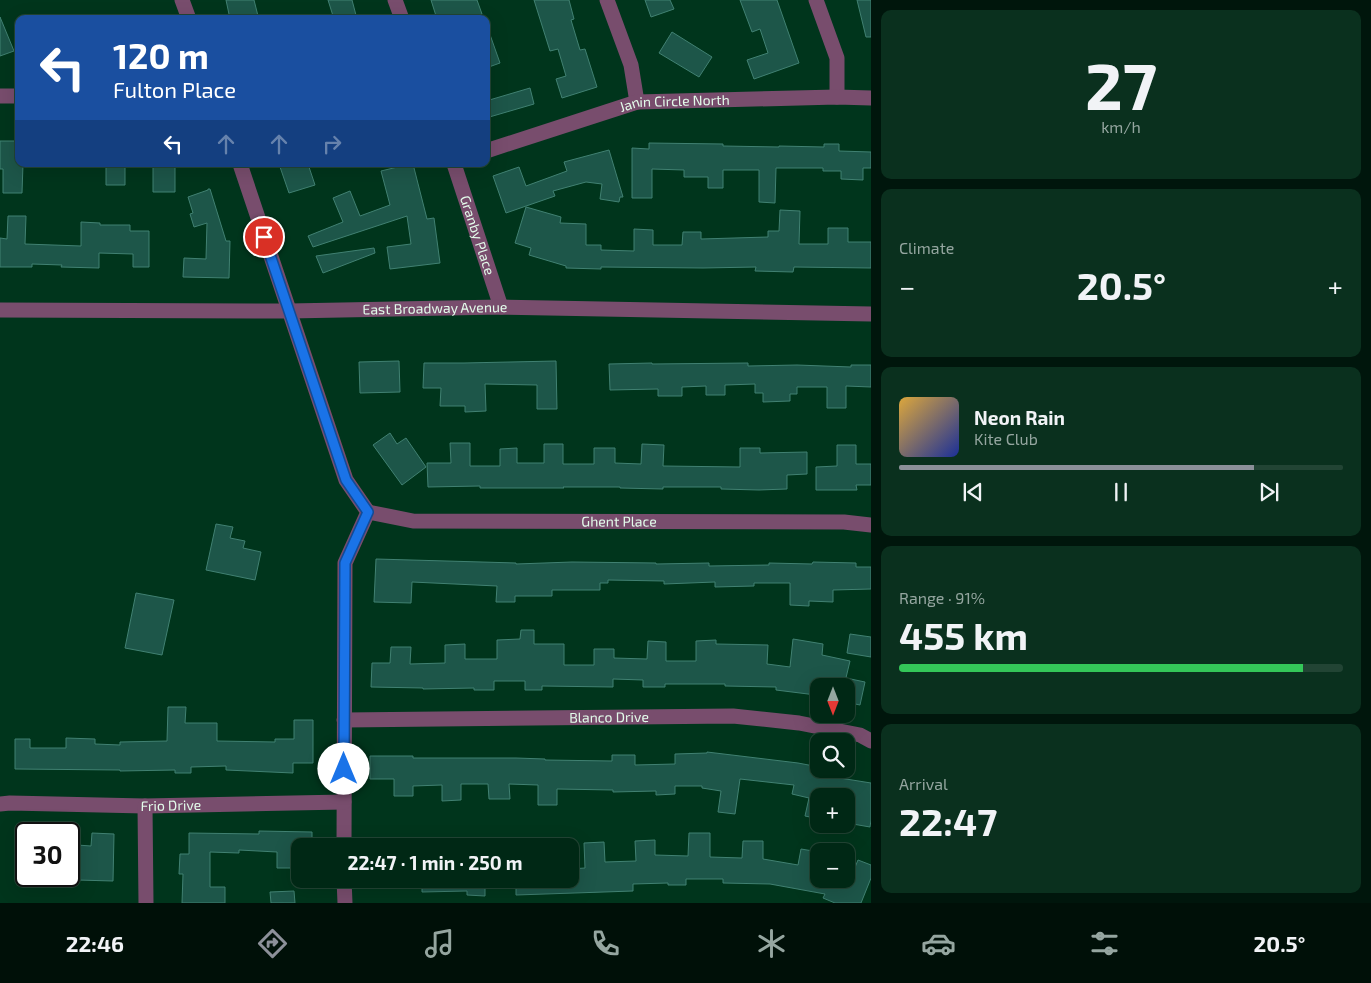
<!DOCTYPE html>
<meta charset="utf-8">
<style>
:root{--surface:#002815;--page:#0a301e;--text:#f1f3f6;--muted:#95a6a0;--line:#224434;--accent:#8c9099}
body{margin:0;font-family:"Exo 2",sans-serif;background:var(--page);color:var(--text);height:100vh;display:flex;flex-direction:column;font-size:19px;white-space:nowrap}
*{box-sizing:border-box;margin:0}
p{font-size:16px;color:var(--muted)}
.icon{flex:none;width:28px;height:28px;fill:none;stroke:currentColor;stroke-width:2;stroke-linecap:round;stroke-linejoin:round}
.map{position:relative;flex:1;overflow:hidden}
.sheet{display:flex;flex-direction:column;gap:10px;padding:10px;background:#00160c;width:500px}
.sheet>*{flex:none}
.banner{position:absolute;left:15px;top:15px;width:475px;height:152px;border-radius:10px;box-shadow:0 5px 20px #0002,0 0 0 1px var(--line);background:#1a4fa0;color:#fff;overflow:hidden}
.needle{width:32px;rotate:180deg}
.buttons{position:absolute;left:810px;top:678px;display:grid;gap:10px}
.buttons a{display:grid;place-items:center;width:45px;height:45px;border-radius:10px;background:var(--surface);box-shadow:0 5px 20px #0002,0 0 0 1px var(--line);font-size:25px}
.speed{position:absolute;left:15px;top:822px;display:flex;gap:10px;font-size:25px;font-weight:700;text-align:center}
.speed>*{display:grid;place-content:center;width:65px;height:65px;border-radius:50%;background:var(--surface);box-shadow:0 5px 20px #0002,0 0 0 1px var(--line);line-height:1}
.speed .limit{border:2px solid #111;border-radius:8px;background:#fff;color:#111}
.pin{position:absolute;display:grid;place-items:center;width:42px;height:42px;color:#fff;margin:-21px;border:2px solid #fff;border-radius:50%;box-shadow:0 1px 5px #0007}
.me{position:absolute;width:55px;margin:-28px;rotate:0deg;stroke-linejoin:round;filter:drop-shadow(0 0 4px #0008)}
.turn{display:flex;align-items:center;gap:18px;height:105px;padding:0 15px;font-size:22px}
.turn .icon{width:65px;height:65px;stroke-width:2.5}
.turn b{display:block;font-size:35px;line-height:42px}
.lanes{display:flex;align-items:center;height:48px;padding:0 15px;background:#0003;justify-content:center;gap:25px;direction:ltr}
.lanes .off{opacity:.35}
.big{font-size:38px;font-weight:700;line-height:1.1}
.sheet .widget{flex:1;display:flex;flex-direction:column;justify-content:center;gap:8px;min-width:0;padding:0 18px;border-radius:10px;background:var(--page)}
.sheet .dial{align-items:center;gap:0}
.dial b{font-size:65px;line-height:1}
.song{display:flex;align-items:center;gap:15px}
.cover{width:60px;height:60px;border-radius:8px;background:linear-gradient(135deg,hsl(40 70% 55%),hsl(230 70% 35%))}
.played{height:5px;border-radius:2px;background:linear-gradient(90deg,var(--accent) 80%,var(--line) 80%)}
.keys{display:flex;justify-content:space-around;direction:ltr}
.heat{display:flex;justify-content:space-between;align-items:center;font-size:28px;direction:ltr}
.charge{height:8px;border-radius:4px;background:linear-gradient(90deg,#34c759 91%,var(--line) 0)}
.trip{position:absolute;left:291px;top:838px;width:288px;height:50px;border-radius:10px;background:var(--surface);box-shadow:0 5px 20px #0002,0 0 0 1px var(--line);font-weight:700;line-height:50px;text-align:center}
.menu{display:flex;height:80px;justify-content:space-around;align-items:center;background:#001008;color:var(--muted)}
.menu .icon{width:35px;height:35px}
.menu .current{color:var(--accent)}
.menu b{font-size:22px;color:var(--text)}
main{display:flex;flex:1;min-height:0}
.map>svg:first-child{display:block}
</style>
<main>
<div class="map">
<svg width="871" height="903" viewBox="0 0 871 903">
<rect width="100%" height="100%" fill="#00351c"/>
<path fill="#1d5649" stroke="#418172" d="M226,0h28l4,16 -13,3h-15z
M328,0h24l5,19h-23z
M431,0h46l5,14 -14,5h-31z
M534,0h35l5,19 -3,1 9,30 5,-1 12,38 -35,11 -6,-19 10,-3 -8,-27 -8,2z
M645,0h25l4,9 -23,8z
M740,0h37l22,63 -45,16 -7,-19 21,-7 -8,-24 -8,3z
M857,0h14v37h-5z
M0,17l14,34 -14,5z
M488,29l12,34 -14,5v-38z
M672,32l40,25 -13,20 -40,-24z
M530,88l4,16 -48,14v-17z
M0,141h19v23h4l-1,29h-19v-24h-3z
M649,143l74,1v2l56,1v-1l45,1v-3h15v7l32,1v16h-8v12l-22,-1v-8h-18v-3h-47l-1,35 -16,-1v-32h-36v18h-15v-11h-24v-7l-32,-1v29h-20v-50l17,1z
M609,150l14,47h-3l-1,5 -19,-3 2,-15 -16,-2 -33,9 2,5 -49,17 -13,-37 26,-9 7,19 41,-15 -3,-9z
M106,164h19v21h-19z
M153,164h22v28h-22z
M279,164h29l7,21 -26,8z
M410,164h3l14,55 7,-1 6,45 -50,6 -3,-22 24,-3 -4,-28 -94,31 -5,-11 35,-14 -10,-24 17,-7 10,25 30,-11 -9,-34z
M208,189h2l16,52h4l-1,37 -46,-1 1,-19 22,1 1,-36 -13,4 -4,-13 3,-1 -5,-16 20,-7z
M526,207l35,10 -1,6 26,1v21h15v5l33,1v-22l19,1v15h29l1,-13h18v7l67,-2v-6h11l1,-21 20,1 -1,33h29v-16h20v14h23v26l-77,-1 -1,5 -38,-1 1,-4 -53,1 -102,-1v2l-35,-1v-2l-37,-11 2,-7 -16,-5z
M8,216h18l-1,28 56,2v-24l19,1v2h30v6h19v36h-16v-13l-34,-1v15l-38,-1 1,-2 -30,-1v3h-32v-29l7,1z
M374,248l1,5 -52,20 -7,-17z
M399,361l1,31 -40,1 -1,-31z
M556,361l1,48h-20v-24l-52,-1 1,27 -21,1v-6h-25l1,-18h-18l1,-25h40z
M652,363v1l96,-1v3l49,-1 54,2v-2h20v22l-25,-1v22h-19v-21h-30v7h-7v7l-27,1v-9h-8v-9l-30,1v10h-19v-9l-24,1v9h-24v-7l-48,1 -1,-26z
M390,433l7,11 9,-6 20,29 -24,18 -29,-40z
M450,443h20v23h30v-17l17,-1v15h27v-19h19v20h31v-16h21v15l26,1 1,-20 22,1 -1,21 77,1v-19h20v5l47,-1v22l-20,1v14l-28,1 -38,-1v-2h-58v2l-43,-1v-1h-57l1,1h-84v-2l-52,1 -1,-24h24z
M837,445h19v19h15v21h-15l1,5h-41v-23l21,-1z
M216,524l17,3 -3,11 15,3 -2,7 18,4 -6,28 -49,-10z
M376,559l140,4v1l56,-2 84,1v1l53,-1v3l60,-1v-2l43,1 1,-2 43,1v4h15v22l-38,1v12l-24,-1v5l-19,-1v-22h-36v3l-39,1v-5l-51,2v-3l-56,-1v3h-8v7h-48v6h-37v6h-19l1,-16 -85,-4 -1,21 -37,-1z
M136,593l38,7 -12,55 -37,-7z
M521,630h13v14h30v21h30v-16h20v9l33,1 1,-18 18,1v19h30v-20l20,-1v4l52,1 -1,19 23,3 3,-28 30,5 -1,11 28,6 -6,25h-26l-2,9 -40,-5v-3l-51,-1v-2h-60v3h-22v-7l-30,-1v8l-71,-1v4h-17v-9h-31v9h-20v-2l-51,1v-1l-52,-1 1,-24h18l1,-16h20l-1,17 35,-1v-18l20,-1v15h32v-19l23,-1z
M850,634l21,3v20l-24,-4z
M846,678l19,4 -5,23 -14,-3z
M168,707h18l-1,16h32v18l58,1v-3h19v-19h19v43h-20v10l-67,-3v-4l-35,1v6h-16v-3l-55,1v-1l-105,-1v-30h15v9h36v-10l29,1v5l25,1v-3l47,-1z
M707,752l91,11 21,4v2h4l-2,6 50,8v37l-1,7 -23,-4 4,-24 -5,-1v-2h-27v23l-14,-3 4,-18 -17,-4 2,-9 -54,-6 -5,35 -17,-2 3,-21 -19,-3v-2h-27v8l-19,1v-4l-43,1v-2l-56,-1v16h-19v-20l-29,-1 1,15h-21l-1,-15h-27v16l-19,1v-16l-29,1v10h-19v-17h-24v-23h43v2h103l29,1v1l67,1v-6h23v10l40,-1v-10l32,-1z
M259,831l53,1v14h-12v22h-23v-16l-38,-2v3l-29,-1v35h15v16h-43l1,-29h-4l1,-20h9v-21l70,1z
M92,833l22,1 -1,47 -36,-1v-35l14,1z
M689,833h21v24l32,1 1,-17h20v18l35,6 3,-16 18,3 -5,27h26l9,3 9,-22 13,5v13l-10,25h-26l-12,-5 2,-4 -55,-10 -47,-1v-4h-37v6h-18v-2l-35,1v7l-117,4v-16h54v-10l15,-1 -1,-25 20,-1 1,20 31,-1 -1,-20 20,-1v15l33,1z
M422,879h63v17l-18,-1v-4l-45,1z
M294,891l1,12h-24l-1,-11z"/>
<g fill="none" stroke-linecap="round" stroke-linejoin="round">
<g stroke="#784d6d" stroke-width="15">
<path d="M182,0l7,19"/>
<path d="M395,0l7,19"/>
<path d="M607,0l24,65 6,37"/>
<path d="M816,0l21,58v39"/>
<path d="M0,96h19"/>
<path id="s1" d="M486,151l151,-49 200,-5 34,1"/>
<path d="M240,164l106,316 22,32 -23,51 -1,283"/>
<path id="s2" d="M454,164l47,143"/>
<path id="s3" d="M0,310l289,1 212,-4 370,7"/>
<path id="s4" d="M368,512l45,9 431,1 27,3"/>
<path id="s5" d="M344,720l389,-4 66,7 61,12 11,6"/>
<path id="s6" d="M0,804l10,-1 135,3 199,-4"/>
<path d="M145,806l1,97"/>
<path d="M344,879l1,24"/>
</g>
</g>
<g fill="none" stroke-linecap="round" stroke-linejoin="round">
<g stroke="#114b97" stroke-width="12">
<path id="route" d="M264,237l82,243 22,32 -23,51 -1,206"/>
</g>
<use href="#route" stroke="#1a73e8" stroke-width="9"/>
</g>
<g text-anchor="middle" stroke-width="5" stroke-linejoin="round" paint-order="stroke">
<g font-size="14" fill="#e3fceb" stroke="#05180d">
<text dy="5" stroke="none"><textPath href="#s1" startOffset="196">Janin Circle North</textPath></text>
<text dy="5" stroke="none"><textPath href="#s2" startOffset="75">Granby Place</textPath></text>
<text dy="5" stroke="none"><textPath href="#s3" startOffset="435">East Broadway Avenue</textPath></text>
<text dy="5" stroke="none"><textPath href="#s4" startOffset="252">Ghent Place</textPath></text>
<text dy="5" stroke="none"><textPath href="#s5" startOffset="265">Blanco Drive</textPath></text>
<text dy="5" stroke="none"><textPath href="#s6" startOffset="171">Frio Drive</textPath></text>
</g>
</g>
</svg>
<div class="buttons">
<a><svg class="needle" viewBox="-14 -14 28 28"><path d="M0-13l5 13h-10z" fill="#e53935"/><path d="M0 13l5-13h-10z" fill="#95a6a0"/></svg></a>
<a><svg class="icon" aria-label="search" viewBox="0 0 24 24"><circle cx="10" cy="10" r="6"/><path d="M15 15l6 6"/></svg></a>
<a>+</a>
<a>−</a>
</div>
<div class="speed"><div class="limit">30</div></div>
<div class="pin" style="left:264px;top:237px;background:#d93025"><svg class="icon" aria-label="arrive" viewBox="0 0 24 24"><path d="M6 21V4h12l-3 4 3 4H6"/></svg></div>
<svg class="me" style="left:344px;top:769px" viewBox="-20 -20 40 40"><circle r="19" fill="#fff"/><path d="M0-13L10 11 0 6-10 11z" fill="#1a73e8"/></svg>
<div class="trip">22:47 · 1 min · 250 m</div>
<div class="banner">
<div class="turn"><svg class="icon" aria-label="left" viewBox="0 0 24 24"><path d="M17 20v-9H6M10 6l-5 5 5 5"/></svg><div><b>120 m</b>Fulton Place</div></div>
<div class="lanes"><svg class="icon" aria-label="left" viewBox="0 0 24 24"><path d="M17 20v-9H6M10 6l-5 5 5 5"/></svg><svg class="icon off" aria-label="ahead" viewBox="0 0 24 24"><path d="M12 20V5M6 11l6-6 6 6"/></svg><svg class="icon off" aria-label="ahead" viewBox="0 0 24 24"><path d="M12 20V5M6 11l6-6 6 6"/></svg><svg class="icon off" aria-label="right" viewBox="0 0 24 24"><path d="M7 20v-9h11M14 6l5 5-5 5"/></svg></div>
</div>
</div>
<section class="sheet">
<div class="widget dial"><b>27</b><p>km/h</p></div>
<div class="widget"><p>Climate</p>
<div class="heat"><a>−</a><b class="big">20.5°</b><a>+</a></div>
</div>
<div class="widget">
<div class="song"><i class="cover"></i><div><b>Neon Rain</b><p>Kite Club</p></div></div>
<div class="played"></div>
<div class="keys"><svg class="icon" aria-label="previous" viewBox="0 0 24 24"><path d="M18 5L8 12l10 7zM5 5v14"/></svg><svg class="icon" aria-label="pause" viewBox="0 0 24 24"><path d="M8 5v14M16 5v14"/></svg><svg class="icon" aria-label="next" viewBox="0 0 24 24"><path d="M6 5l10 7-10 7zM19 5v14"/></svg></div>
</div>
<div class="widget"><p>Range · 91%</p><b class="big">455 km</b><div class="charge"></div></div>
<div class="widget"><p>Arrival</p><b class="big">22:47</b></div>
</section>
</main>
<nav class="menu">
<b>22:46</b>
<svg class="icon current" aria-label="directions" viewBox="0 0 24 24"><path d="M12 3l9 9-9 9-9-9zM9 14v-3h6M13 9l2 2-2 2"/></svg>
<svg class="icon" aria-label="music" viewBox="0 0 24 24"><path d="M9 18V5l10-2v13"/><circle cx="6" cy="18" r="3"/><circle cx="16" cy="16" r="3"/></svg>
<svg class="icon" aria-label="phone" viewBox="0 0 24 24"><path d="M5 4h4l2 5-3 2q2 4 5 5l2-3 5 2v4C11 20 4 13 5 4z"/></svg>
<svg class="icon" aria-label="climate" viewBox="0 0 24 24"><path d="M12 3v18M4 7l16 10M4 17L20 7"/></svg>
<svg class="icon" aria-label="car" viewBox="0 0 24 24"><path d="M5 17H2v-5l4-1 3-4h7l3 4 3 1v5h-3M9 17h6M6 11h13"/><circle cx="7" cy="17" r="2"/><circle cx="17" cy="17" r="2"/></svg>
<svg class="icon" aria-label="filters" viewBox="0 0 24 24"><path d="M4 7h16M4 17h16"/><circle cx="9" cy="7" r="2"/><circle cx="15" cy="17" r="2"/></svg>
<b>20.5°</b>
</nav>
